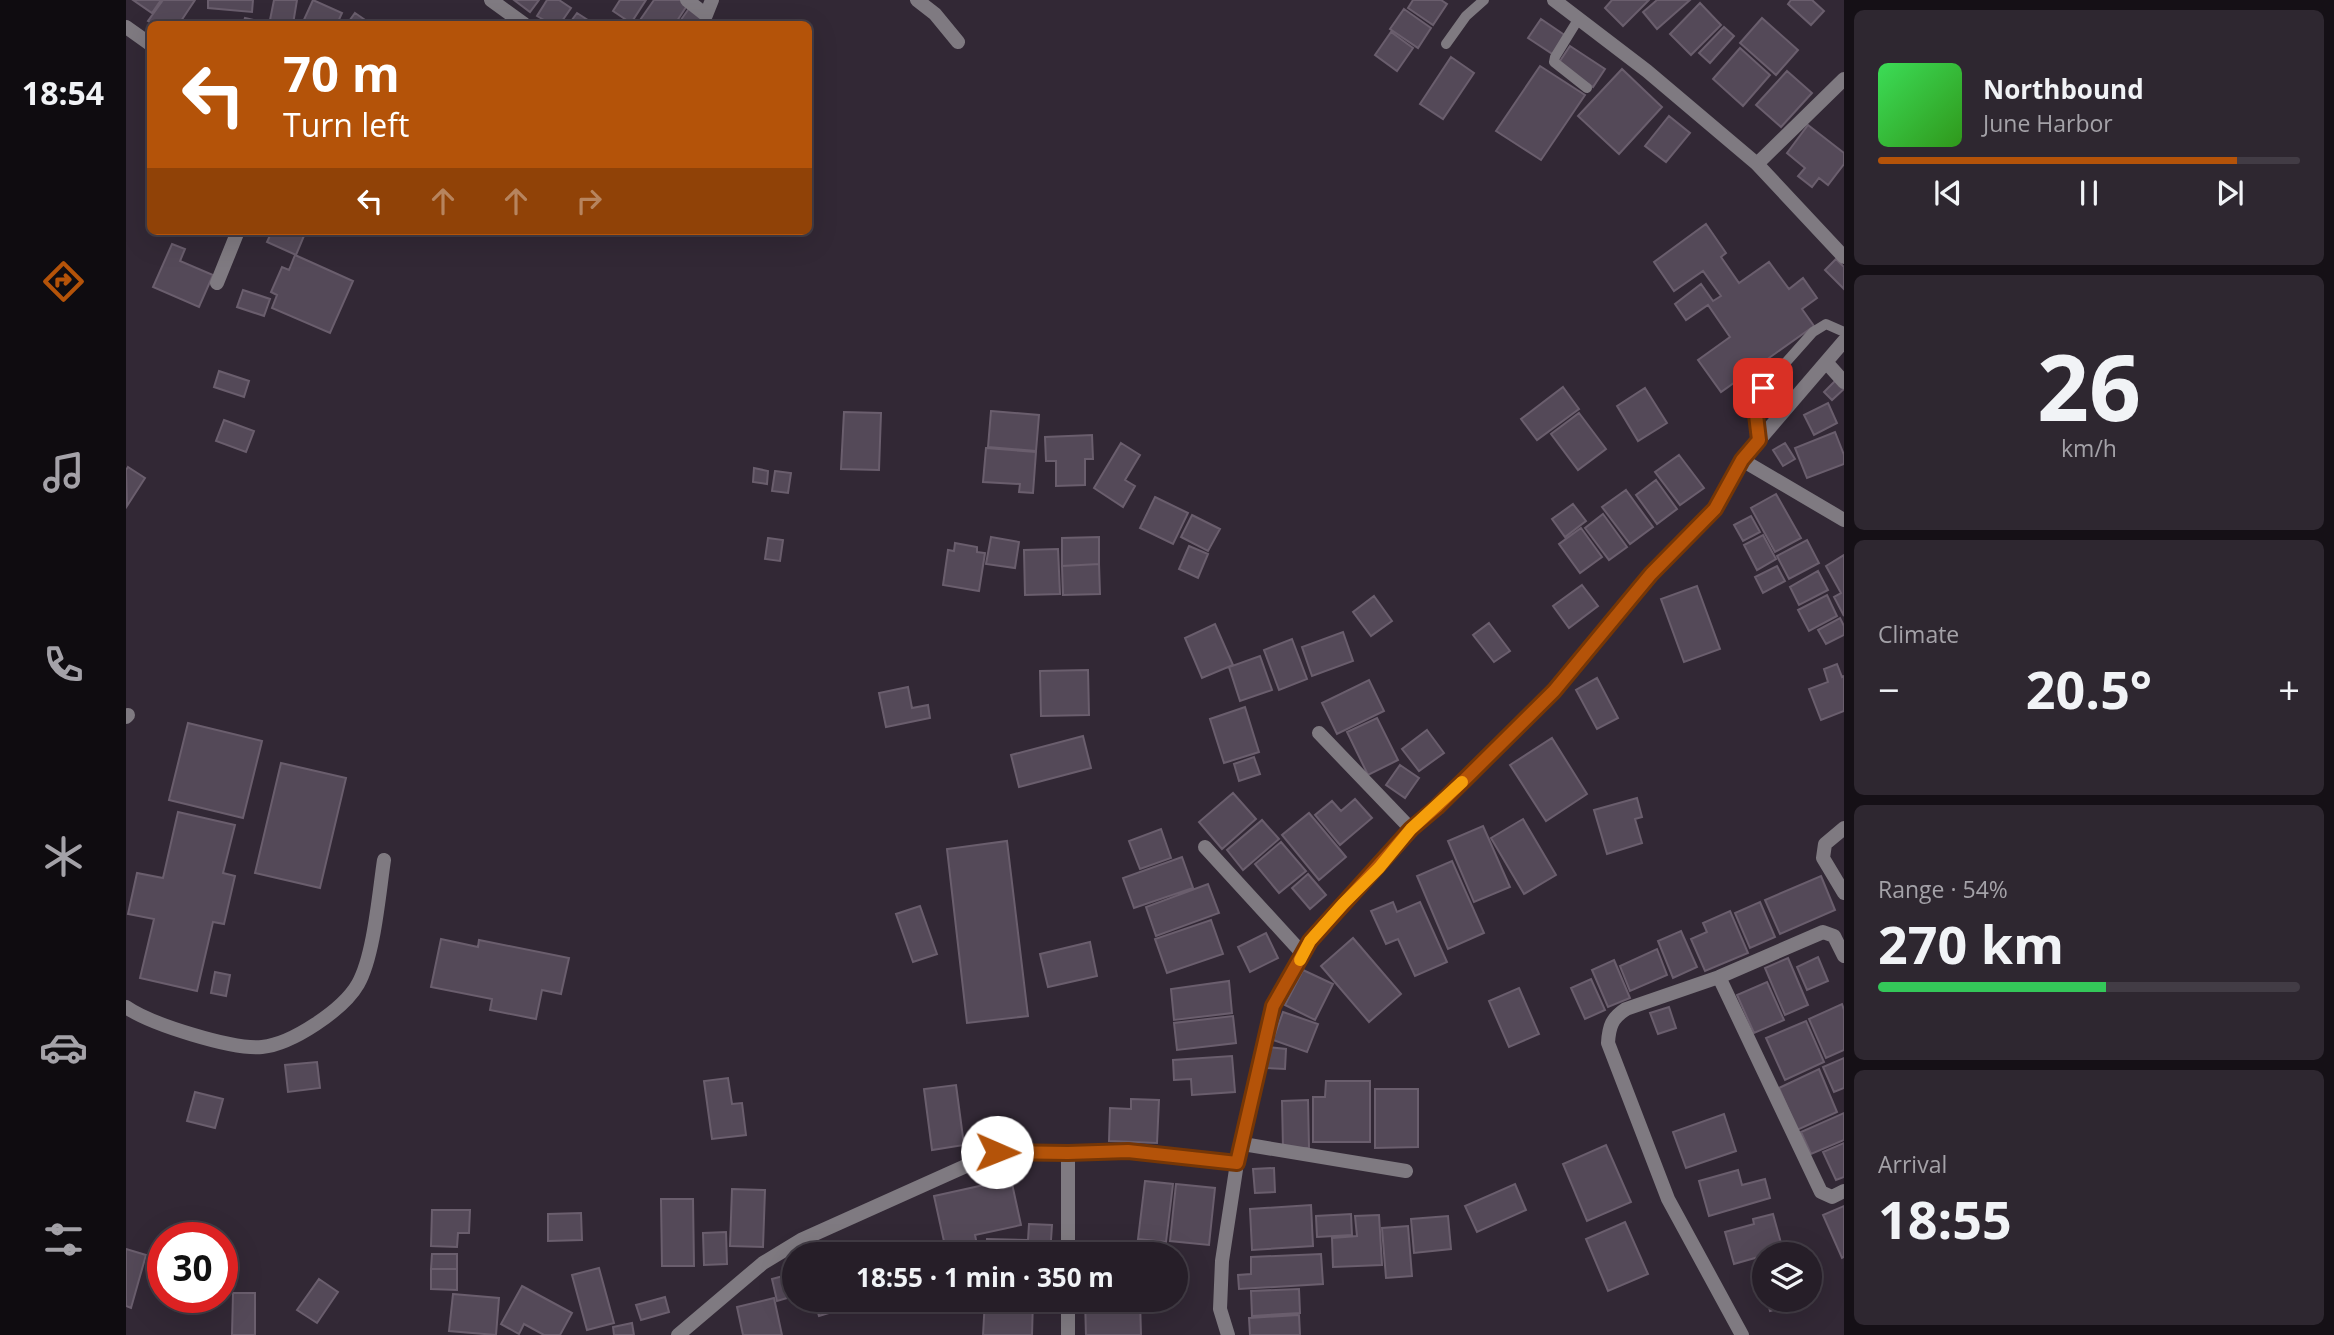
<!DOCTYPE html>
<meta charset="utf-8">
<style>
:root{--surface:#261e28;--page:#2e2730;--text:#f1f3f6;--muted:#a4a2a8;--line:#423c45;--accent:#b45309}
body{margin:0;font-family:"Open Sans",sans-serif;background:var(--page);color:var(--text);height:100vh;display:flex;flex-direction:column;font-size:26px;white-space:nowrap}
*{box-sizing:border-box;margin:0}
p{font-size:23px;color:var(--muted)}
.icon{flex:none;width:38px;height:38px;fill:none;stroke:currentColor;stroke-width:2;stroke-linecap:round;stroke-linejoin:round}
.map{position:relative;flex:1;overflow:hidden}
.side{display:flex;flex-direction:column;gap:10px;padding:10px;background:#151016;width:490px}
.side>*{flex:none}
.hud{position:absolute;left:21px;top:21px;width:665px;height:214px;border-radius:10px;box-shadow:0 7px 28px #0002,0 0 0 2px var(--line);background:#b45309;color:#fff;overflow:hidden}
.fabs{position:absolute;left:1626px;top:1242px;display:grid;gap:14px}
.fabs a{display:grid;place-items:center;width:70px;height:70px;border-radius:50%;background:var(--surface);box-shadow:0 7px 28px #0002,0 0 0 2px var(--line);font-size:35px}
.speed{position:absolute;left:21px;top:1222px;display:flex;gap:14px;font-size:35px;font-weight:700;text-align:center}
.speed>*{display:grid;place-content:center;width:91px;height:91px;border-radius:50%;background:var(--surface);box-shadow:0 7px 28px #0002,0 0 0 2px var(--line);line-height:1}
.speed .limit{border:10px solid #d22;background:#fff;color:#111}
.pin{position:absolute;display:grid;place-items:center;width:60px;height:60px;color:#fff;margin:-30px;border-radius:14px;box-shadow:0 4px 10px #0006}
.me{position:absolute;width:77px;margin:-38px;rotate:91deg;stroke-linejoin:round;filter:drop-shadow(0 0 5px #0008)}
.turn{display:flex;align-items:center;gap:24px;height:147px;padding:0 21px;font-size:32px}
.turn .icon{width:91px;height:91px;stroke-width:2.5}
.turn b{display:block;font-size:49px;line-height:60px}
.lanes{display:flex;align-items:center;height:66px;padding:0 21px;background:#0003;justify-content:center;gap:35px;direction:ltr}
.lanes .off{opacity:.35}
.big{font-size:52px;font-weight:700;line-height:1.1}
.side .widget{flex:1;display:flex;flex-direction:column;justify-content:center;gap:10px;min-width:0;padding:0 24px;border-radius:10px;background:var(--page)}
.side .dial{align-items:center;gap:0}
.dial b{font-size:91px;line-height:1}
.song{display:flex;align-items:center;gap:21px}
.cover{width:84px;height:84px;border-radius:10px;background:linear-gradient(135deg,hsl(130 70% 55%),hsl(110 70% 35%))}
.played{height:7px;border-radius:4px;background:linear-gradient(90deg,var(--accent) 85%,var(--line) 85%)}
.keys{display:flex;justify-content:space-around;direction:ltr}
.heat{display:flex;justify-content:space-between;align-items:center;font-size:38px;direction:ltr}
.charge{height:10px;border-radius:5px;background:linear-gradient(90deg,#34c759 54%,var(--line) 0)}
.trip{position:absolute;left:656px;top:1242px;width:406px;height:70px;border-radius:35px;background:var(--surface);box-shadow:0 7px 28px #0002,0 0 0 2px var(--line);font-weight:700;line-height:70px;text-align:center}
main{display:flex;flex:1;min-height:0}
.menu{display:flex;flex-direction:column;width:126px;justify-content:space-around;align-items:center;background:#0f0c10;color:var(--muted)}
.menu .icon{width:49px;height:49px}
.menu .current{color:var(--accent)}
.menu b{font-size:32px;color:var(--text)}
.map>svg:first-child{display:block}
</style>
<main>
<nav class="menu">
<b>18:54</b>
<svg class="icon current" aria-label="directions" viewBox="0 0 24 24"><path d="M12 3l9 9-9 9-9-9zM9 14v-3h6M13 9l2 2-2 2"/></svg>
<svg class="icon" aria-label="music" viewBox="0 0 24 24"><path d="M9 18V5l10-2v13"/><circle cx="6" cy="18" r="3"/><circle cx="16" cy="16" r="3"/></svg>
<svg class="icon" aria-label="phone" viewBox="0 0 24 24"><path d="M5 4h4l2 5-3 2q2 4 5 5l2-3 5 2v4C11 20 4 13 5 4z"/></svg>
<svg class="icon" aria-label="climate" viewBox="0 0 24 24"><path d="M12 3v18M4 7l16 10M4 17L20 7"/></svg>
<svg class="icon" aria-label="car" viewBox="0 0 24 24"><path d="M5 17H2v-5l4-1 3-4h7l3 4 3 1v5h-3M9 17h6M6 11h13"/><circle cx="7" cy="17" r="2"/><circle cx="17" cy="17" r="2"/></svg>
<svg class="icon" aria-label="filters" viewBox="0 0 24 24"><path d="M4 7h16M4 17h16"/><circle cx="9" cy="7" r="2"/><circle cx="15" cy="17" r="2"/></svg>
</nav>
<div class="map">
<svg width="1718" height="1335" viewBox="0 0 1718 1335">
<rect width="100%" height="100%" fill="#322835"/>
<path fill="#544958" stroke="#6a5e6d" stroke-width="2" d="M7,0h28l-9,13z
M37,0h32l-16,24h-26l-5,-3z
M82,0h45l-1,12 -44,-4z
M148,0h23l-4,24 -23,-4z
M187,0l29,13 -5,11h-35z
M388,0h25l-9,12z
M421,0h12l12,8 -11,16h-9l-14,-8z
M494,0h26l-15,23 -18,-12z
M528,0h28l6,4 -13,20h-34l-3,-1z
M1287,0h28l6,4 -14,21 -25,-17z
M1486,0h37l-26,26 -18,-18z
M1531,0h33l-33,29 -14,-17z
M1665,0h21l12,11 -13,14 -23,-21z
M1574,3l21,22 -30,30 -21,-21z
M564,7l18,12 -4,5h-26z
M1278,9l27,19 -13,20 -28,-19z
M229,13l16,11h-24z
M451,13l17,11h-25z
M119,18l25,6h-27z
M1636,18l36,32 -22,25 -36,-32z
M1415,19l25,17 -12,19 -26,-17z
M1598,27l10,9 -24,27 -11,-10z
M1265,32l22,16 -16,23 -22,-16z
M1444,46l35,23 -12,18 -35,-23z
M1614,48l30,27 -27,31 -30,-27z
M1325,57l23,16 -31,46 -23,-15z
M1414,66l45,29 -44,65 -45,-29z
M1496,69l40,38 -43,47 -41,-38z
M1661,71l25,22 -31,34 -25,-22z
M1543,116l21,17 -24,29 -21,-16z
M1682,125l36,28v11l-16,21 -9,-7 -7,9 -14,-11 7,-8 -18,-15z
M1580,224l20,29 -5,4 18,26 30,-21 20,27 14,-11 14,20 -15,11 12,17 -93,66 -23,-32 32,-23 -22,-32 -22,15 -11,-16 26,-20 12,17 8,-5 -18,-25 -29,20 -20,-29z
M146,231h34l-10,24 -29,-13z
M46,244l13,5 -5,12 33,14 -14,32 -46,-20z
M169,255l58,26 -23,52 -58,-25 5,-13 -6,-3 11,-25 7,3z
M1710,259l8,8v22l-19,-19z
M117,290l27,9 -6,17 -27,-9z
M93,371l30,10 -5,16 -30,-10z
M1710,380l8,9 -12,11 -8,-8z
M1437,387l16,22 -42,31 -16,-21z
M1519,388l22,35 -29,18 -21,-35z
M1702,403l9,20 -23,12 -10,-20z
M865,411l48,4 -3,36 -48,-4z
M718,412l37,1 -2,57 -38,-1z
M1453,413l27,36 -28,21 -27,-36z
M98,420l30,11 -8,21 -30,-11z
M1709,432l9,23v9l-37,14 -12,-30z
M966,435l1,24h-8v26l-29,1v-25h-10l-1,-24z
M995,443l19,12 -15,25 10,6 -12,21 -29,-19z
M1659,443l10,16 -12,7 -10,-16z
M860,448l50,4 -3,41 -14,-1 1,-8 -37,-2z
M1553,455l25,33 -24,17 -25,-33z
M2,467l17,11 -18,28 -1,-36z
M628,468l14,3 -1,13 -14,-2z
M649,471l16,2 -3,20 -16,-2z
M1530,480l21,29 -20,15 -21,-29z
M1500,490l27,37 -23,17 -28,-37z
M1650,494l25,44 -26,14 -24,-44z
M1029,497l33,16 -15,31 -33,-16z
M1447,504l13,17 -21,16 -13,-18z
M1477,514l24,33 -18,13 -24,-32z
M1066,515l28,14 -12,22 -27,-14z
M1625,516l9,16 -17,9 -9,-16z
M1455,528l21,29 -22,16 -21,-29z
M1637,535l13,24 -19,11 -13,-25z
M865,537l28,5 -4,26 -29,-4z
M973,537v27l-37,2v-28z
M642,538l15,2 -3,21 -15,-2z
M1681,540l12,23 -30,16 -12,-23z
M829,543l22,4v5l8,1 -6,38 -36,-6 5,-35 6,1z
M1063,546l19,8 -10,24 -19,-9z
M932,549l2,45 -35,1 -1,-45z
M1718,555v61l-10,-19 7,-4 -15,-27z
M973,564l1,30 -37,1 -1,-29z
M1651,566l8,15 -22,12 -8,-16z
M1692,571l10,19 -29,15 -9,-18z
M1456,585l16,21 -29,22 -16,-22z
M1571,586l23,63 -36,13 -23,-63z
M1701,595l10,21 -28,15 -11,-21z
M1248,596l18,25 -21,15 -18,-24z
M1714,618l4,8v9l-18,9 -8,-14z
M1363,623l21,28 -16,11 -21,-27z
M1089,624l18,41 -31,13 -17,-40z
M1217,632l10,29 -41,15 -10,-29z
M1166,639l15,40 -28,11 -15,-40z
M1134,656l12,34 -32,11 -11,-34z
M1711,664l5,13 2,-1v35l-23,9 -12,-31 19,-7 -4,-13z
M962,670l1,45 -48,1 -1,-45z
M1471,678l21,40 -21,11 -21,-39z
M1243,680l15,31 -47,23 -15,-31z
M782,687l4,21 16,-3 2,13 -44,9 -7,-34z
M1119,707l14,45 -35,11 -14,-44z
M1251,718l21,42 -30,15 -21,-43z
M62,723l74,18 -19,77 -74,-18z
M1301,730l17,23 -25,18 -17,-22z
M957,736l8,32 -72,19 -8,-32z
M1426,738l35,56 -41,27 -36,-56z
M1128,757l6,17 -21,7 -5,-17z
M155,763l65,15 -26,110 -65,-15z
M1274,765l19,13 -14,20 -19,-13z
M1107,793l23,26 -34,30 -23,-27z
M1511,798l5,19 -7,2 7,24 -35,11 -13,-44z
M1229,799l17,19 -32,27 -25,-30 17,-14 9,10z
M52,812l57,13 -12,48 12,3 -11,48 -11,-2 -16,69 -57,-13 14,-59 -26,-5 9,-41 26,5z
M1183,813l37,44 -27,23 -37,-45z
M1397,819l33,56 -32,19 -33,-56z
M1136,820l17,19 -36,31 -16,-20z
M1357,826l27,61 -36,15 -26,-61z
M1035,829l10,29 -31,11 -11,-28z
M881,841l21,175 -61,7 -20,-174z
M1155,842l25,29 -27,22 -24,-29z
M1056,857l11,31 -59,20 -11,-30z
M1326,861l32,72 -36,16 -31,-73z
M1182,874l18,21 -16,14 -18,-21z
M1695,876l14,34 -55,24 -15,-34z
M1082,884l11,29 -63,23 -10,-29z
M1267,902l4,10 23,-10 27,60 -32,14 -17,-37 -12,5 -15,-33z
M1634,902l15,35 -25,11 -15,-35z
M794,906l17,48 -24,8 -17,-48z
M1604,911l18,42 -43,18 -14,-32 16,-7 -4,-9z
M1085,920l12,34 -56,19 -12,-34z
M1555,931l16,36 -24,11 -15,-37z
M1140,933l12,25 -28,14 -12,-25z
M1227,938l48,56 -32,28 -48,-56z
M315,939l37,8 1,-7 90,18 -8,36 -19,-4 -6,29 -46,-9 2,-11 -61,-12z
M964,942l7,34 -49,11 -8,-33z
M1531,949l10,26 -37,16 -10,-25z
M1692,957l10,24 -21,9 -10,-23z
M1662,958l20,47 -23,10 -20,-47z
M1488,960l16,38 -22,9 -16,-37z
M1177,970l30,14 -18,36 -30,-15z
M89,972l15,3 -4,21 -15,-3z
M1465,979l14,31 -20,9 -14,-31z
M1103,981l3,32 -58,7 -3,-31z
M1641,982l17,38 -30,13 -17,-38z
M1393,988l20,46 -30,13 -20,-46z
M1716,1004l2,6v40l-18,8 -17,-39z
M1543,1007l7,21 -18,6 -8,-21z
M1157,1012l35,12 -11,28 -34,-12z
M1107,1016l3,27 -59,7 -3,-27z
M1680,1021l18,41 -39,18 -19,-42z
M1142,1047l18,2 -1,20 -18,-1z
M1106,1056l3,36 -43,3 -1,-16 -17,1 -1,-20z
M1718,1058v30l-10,4 -11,-25z
M191,1062l3,26 -32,4 -3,-27z
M1693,1069l18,43 -40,18 -18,-42z
M602,1078l4,26 10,-1 4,32 -34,4 -8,-58z
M1200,1081h44v61h-57v-45h12z
M830,1085l8,60 -32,5 -8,-61z
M1249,1089h43v58l-43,1z
M69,1092l28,7 -8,29 -28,-7z
M1005,1099l28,1 -2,43 -48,-2 1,-33 21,1z
M1182,1100l1,48h-26l-1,-47z
M1718,1113v27l-33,14 -10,-22z
M1598,1114l12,37 -50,17 -13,-36z
M1718,1143v34l-8,3 -13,-28z
M1480,1145l25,57 -44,19 -24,-57z
M1148,1168l1,24 -20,1 -2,-24z
M1612,1170l4,15 23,-6 5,19 -61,18 -10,-35z
M885,1179l10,46 -46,10 3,15 -31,5 -13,-59z
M1019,1181l28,3 -7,58 -28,-3z
M1050,1184l39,4 -6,57 -39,-4z
M1389,1184l11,26 -49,22 -12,-26z
M606,1189l33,1 -2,57 -33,-1z
M535,1199h32l1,67h-32z
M1185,1205l2,41 -61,4 -2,-41z
M1718,1206v51l-2,1 -19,-43z
M306,1210h38l-1,23h-11l-1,14 -26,-1z
M455,1213l1,27 -34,1v-27z
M1225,1214l1,21 -35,2 -1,-21z
M1647,1214l10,36 -49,14 -9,-32 29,-8 -1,-5z
M1253,1215l3,50 -49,2 -1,-29 25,-2 -2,-20z
M1322,1216l3,33 -37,4 -3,-34z
M1499,1222l23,52 -40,17 -22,-52z
M903,1224l23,1 -2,30h-64l1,-16 41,1z
M1282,1226l4,50 -26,2 -4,-50z
M600,1232l1,32 -23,1 -1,-32z
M0,1249l20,6 -15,53 -5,-2z
M784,1249l1,6h-30z
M306,1254h25v15h-26z
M1195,1254l2,30 -84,5 -1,-14 13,-1v-17z
M473,1268l15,55 -27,7 -15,-55z
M305,1269h26v21l-26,-1z
M668,1273v23l-17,5 -5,-22z
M193,1279l19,13 -21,31 -20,-13z
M396,1286l50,27 -12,22h-16l-20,-11 -5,10 -18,-10z
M1173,1289l1,24 -48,3 -1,-25z
M107,1293h22v42h-23z
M327,1294l46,4 -3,37 -47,-4z
M539,1297l4,15 -28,8 -5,-15z
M648,1298l8,37h-39l-6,-28z
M688,1300h26l2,9 -23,7z
M859,1300h48l-1,35h-49z
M959,1300h55l1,35h-55z
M1641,1300h41l-38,11z
M1173,1315l1,20h-50l-1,-17z
M506,1323l2,12h-20l-1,-8z"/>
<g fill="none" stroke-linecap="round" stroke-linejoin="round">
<path stroke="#7f7a81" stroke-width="10" d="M1453,18l-24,39 -1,5 33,26
M1320,44l20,-28 18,-16
M1633,440l-5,-42 59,-66 13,-8 18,8"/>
<path stroke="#7f7a81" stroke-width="14" d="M365,0l33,24
M561,0l19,15 6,-15
M791,0l18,14 23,28
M1428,0l93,71 110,93 87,93
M0,27l24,17
M1631,164l87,-85
M91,283l21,-52
M1700,362l18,20
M1616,460l102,60
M0,717l2,-2
M1193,733l92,96
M1718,828l-19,16 -2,14 21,35
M1079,847l98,107
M1593,977l102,215 11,5 12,-6
M0,1007c24,17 107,43 136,40 30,-3 81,-37 96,-63 16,-28 21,-91 26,-124
M1117,1144l163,27
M942,1153v102
M942,1300v35
M552,1335l85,-72 38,-23 196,-88 71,1 60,-2 109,12
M1102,1335l-8,-26 2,-48 15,-98 36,-157 37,-65 101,-112 26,-22 117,-116 97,-117 64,-65 27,-49 102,-119
M1616,1335l-74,-136 -60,-156c1,-17 4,-25 18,-34l93,-32 104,-45 11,4 10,20"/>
</g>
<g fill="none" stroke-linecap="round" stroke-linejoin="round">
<g stroke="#753606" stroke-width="18">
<path id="route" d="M871,1152l71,1 60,-2 109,12 36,-157 37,-65 101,-112 26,-22 117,-116 97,-117 64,-65 27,-49 17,-20 -5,-42 9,-10"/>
</g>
<use href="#route" stroke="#b45309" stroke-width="12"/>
<path stroke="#f59e0b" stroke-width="12" d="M1174,960l10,-19 33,-37 36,-36 32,-39 51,-47"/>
</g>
</svg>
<div class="fabs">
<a><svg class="icon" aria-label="layers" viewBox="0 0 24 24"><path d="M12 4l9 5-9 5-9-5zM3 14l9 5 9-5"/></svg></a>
</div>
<div class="speed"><div class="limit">30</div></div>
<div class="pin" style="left:1637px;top:388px;background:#d93025"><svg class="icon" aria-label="arrive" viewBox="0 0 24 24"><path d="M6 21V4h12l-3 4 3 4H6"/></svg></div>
<svg class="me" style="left:871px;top:1152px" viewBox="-20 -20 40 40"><circle r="19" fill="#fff"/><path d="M0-13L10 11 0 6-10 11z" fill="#b45309"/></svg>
<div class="trip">18:55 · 1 min · 350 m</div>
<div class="hud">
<div class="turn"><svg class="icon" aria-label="left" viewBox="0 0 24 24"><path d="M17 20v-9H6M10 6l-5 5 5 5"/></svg><div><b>70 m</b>Turn left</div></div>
<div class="lanes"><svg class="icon" aria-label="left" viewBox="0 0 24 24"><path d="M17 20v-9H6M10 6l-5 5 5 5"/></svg><svg class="icon off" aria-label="ahead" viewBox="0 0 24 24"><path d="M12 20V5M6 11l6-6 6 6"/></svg><svg class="icon off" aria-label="ahead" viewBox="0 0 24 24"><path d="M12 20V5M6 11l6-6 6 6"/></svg><svg class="icon off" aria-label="right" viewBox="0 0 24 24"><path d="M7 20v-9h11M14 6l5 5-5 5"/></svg></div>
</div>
</div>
<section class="side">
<div class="widget">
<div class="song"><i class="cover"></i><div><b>Northbound</b><p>June Harbor</p></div></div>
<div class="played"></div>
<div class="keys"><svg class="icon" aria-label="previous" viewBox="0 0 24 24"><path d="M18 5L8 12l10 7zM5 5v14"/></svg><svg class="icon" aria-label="pause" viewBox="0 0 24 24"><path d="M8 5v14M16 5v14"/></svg><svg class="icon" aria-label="next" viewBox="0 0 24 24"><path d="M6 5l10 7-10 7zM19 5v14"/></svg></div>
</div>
<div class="widget dial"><b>26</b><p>km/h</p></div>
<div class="widget"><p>Climate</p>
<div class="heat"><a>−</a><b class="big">20.5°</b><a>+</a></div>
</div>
<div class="widget"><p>Range · 54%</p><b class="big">270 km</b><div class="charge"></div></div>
<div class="widget"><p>Arrival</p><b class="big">18:55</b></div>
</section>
</main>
